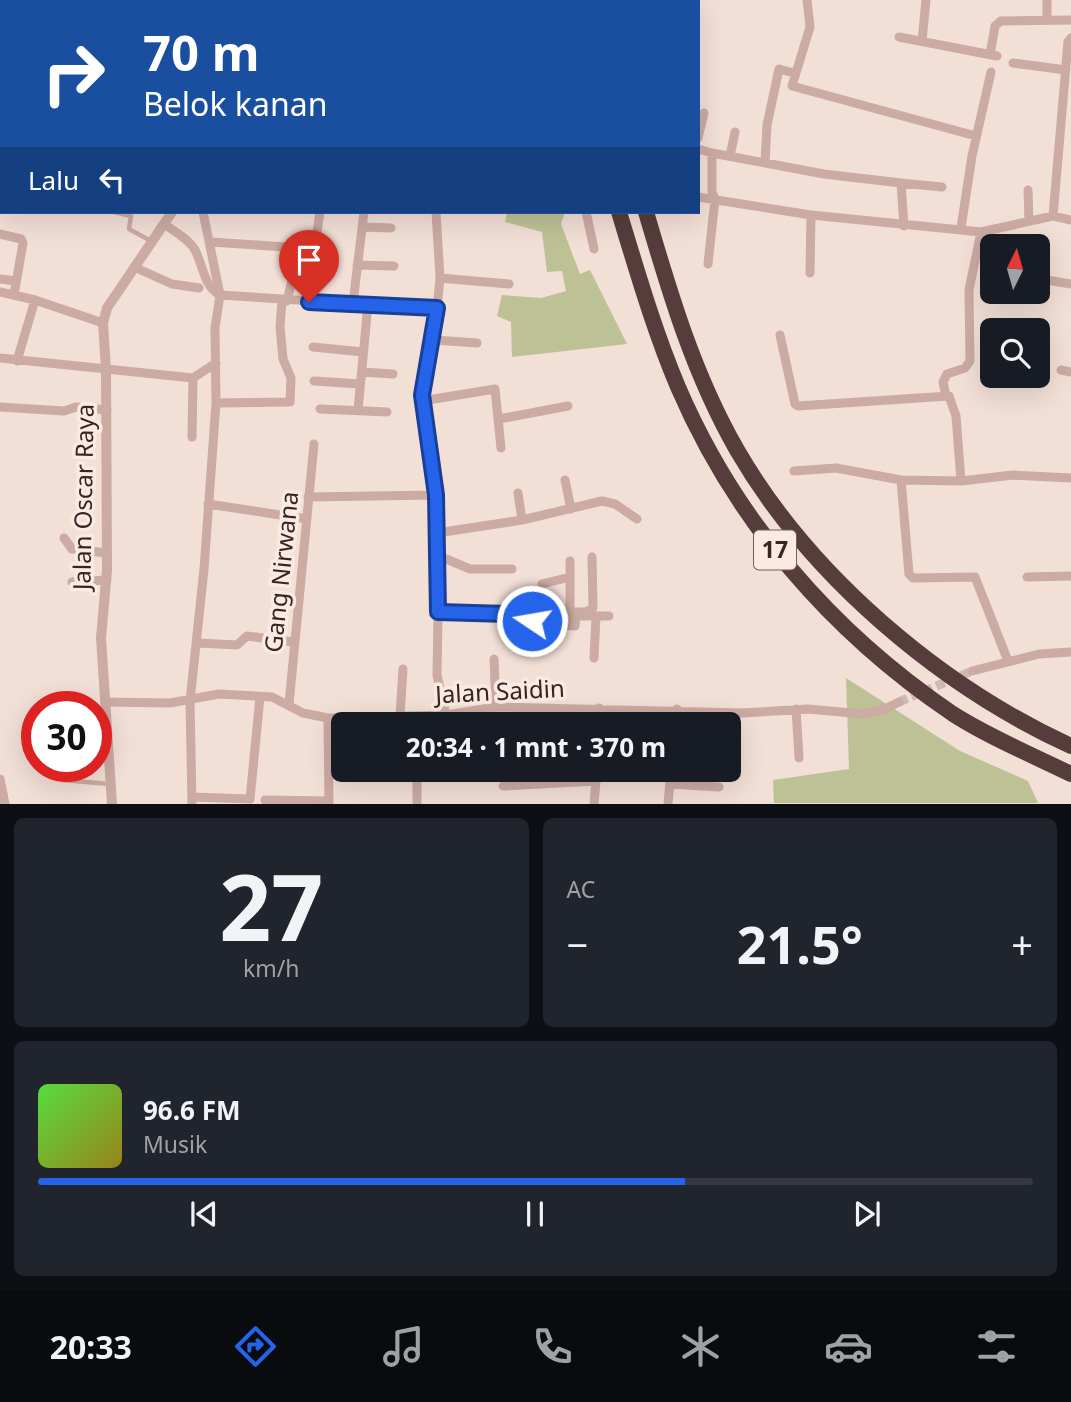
<!DOCTYPE html>
<html lang="id">
<meta charset="utf-8">
<style>
:root{--surface:#171b24;--page:#20242c;--text:#f1f3f6;--muted:#9ea1a6;--line:#363941;--accent:#2563eb}
body{margin:0;font-family:"Noto Sans",sans-serif;background:var(--page);color:var(--text);height:100vh;display:flex;flex-direction:column;font-size:26px;white-space:nowrap}
*{box-sizing:border-box;margin:0}
p{font-size:23px;color:var(--muted)}
.icon{flex:none;width:38px;height:38px;fill:none;stroke:currentColor;stroke-width:2;stroke-linecap:round;stroke-linejoin:round}
.map{position:relative;height:804px;overflow:hidden}
.sheet{display:flex;flex-direction:column;gap:14px;padding:14px;background:#0d0f14;flex:1}
.sheet>*{flex:none}
.top-card{position:absolute;left:0px;top:0px;width:700px;height:214px;box-shadow:0 7px 28px #0002;background:#1a4fa0;color:#fff;overflow:hidden}
.needle{width:46px;rotate:5deg}
.controls{position:absolute;left:980px;top:234px;display:grid;gap:14px}
.controls a{display:grid;place-items:center;width:70px;height:70px;border-radius:10px;background:var(--surface);box-shadow:0 7px 28px #0002;font-size:35px}
.speed{position:absolute;left:21px;top:691px;display:flex;gap:14px;font-size:35px;font-weight:700;text-align:center}
.speed>*{display:grid;place-content:center;width:91px;height:91px;border-radius:50%;background:var(--surface);box-shadow:0 7px 28px #0002;line-height:1}
.speed .limit{border:10px solid #d22;background:#fff;color:#111}
.pin{position:absolute;display:grid;place-items:center;width:60px;height:60px;color:#fff;margin:-72px -30px;border-radius:50% 50% 50% 0;rotate:-45deg;box-shadow:0 0 7px #0007}
.pin .icon{rotate:45deg}
.me{position:absolute;width:77px;margin:-38px;rotate:282deg;stroke-linejoin:round;filter:drop-shadow(0 0 5px #0008)}
.turn{display:flex;align-items:center;gap:24px;height:147px;padding:0 28px;font-size:32px}
.turn .icon{width:91px;height:91px;stroke-width:2.5}
.turn b{display:block;font-size:49px;line-height:60px}
.then{display:flex;align-items:center;height:66px;padding:0 28px;background:#0003;gap:14px;font-size:26px}
.big{font-size:52px;font-weight:700;line-height:1.1}
.sheet .widget{flex:1;display:flex;flex-direction:column;justify-content:center;gap:10px;min-width:0;padding:0 24px;border-radius:10px;background:var(--page)}
.sheet .dial{align-items:center;gap:0}
.dial b{font-size:91px;line-height:1}
.song{display:flex;align-items:center;gap:21px}
.cover{width:84px;height:84px;border-radius:10px;background:linear-gradient(135deg,hsl(110 70% 55%),hsl(50 70% 35%))}
.played{height:7px;border-radius:4px;background:linear-gradient(90deg,var(--accent) 65%,var(--line) 65%)}
.keys{display:flex;justify-content:space-around;direction:ltr}
.heat{display:flex;justify-content:space-between;align-items:center;font-size:38px;direction:ltr}
.sheet .tiles{flex:1;display:grid;gap:14px;grid-template-columns:1fr 1fr}
.widget:last-child{grid-column:span 2}
.trip{position:absolute;left:331px;top:712px;width:410px;height:70px;border-radius:10px;background:var(--surface);box-shadow:0 7px 28px #0002;font-weight:700;line-height:70px;text-align:center}
.menu{display:flex;height:112px;justify-content:space-around;align-items:center;background:#090b0e;color:var(--muted)}
.menu .icon{width:49px;height:49px}
.menu .on{color:var(--accent)}
.menu b{font-size:32px;color:var(--text)}
.map>svg:first-child{display:block}
</style>
<div class="map">
<svg width="1071" height="804" viewBox="0 0 1071 804">
<rect width="100%" height="100%" fill="#f2dfd6"/>
<path fill="#bdc296" d="M507,212h58l-4,12 19,50 10,-4 37,74 -115,13 -1,-35 -14,-6 5,-21 39,3 25,-7 -4,-20 -15,1 -5,-40 -37,-10z
M846,678l114,73 68,30 10,22h-264l-1,-23 76,-11z"/>
<g fill="none" stroke-linecap="round" stroke-linejoin="round">
<path stroke="#ccbab3" stroke-width="9" stroke-dasharray="9 4.5" stroke-linecap="butt" d="M899,702l73,-31"/>
<path stroke="#cbaba2" stroke-width="4.5" d="M114,212l17,4 -2,13 22,12
M395,306l41,2
M62,780l48,4"/>
<path stroke="#cbaba2" stroke-width="9" d="M65,0l3,2
M130,0l2,2
M475,0l6,2
M613,0v2
M807,0l3,27 -18,59 184,50
M167,2l1,-2
M214,2l1,-2
M256,2l1,-2
M1047,20v-20
M0,37l2,1
M899,37l98,19
M922,41l4,-41
M0,55h2
M990,55l5,-29 6,-5 70,-1
M1013,63l53,7
M0,112h2
M698,138l6,-25
M698,149l14,4
M730,156l5,-24
M765,163l2,-38 12,-56 15,4
M0,178h2
M901,183l41,4
M1028,190l1,30
M698,197l113,18 170,17 72,-16 18,4
M436,212l4,66 -6,62 -12,55 14,100 3,61 -2,119 9,40
M586,212l8,37
M1053,216l15,-174 3,-4
M164,224c10,7 25,15 31,26 8,15 9,37 25,45l175,11
M362,227l29,1
M961,228l11,-72 19,-84
M0,234l21,5 2,4 -9,52
M211,242l75,5
M708,264l7,-65 -3,-7v-39l112,21 77,9 3,43
M357,265l37,1
M134,267l38,17 27,4
M810,273l1,-58
M440,278l69,6
M0,279l16,2
M1047,280l24,4
M0,292l35,8 68,23
M287,301l8,-33 21,-29 4,-27
M353,303l11,-91
M780,335l15,69 3,2 151,-10 7,20 5,65 52,-6 58,3
M434,340l43,3
M313,347l50,5
M0,358l193,20 23,-15
M17,361l18,-61
M1061,370l10,2
M362,372l31,2
M314,381l46,3
M946,396l-3,-14 4,-8 18,-6 5,-7 -1,-71 12,-58
M422,401l73,-12 6,59
M216,403l74,-1 1,-24 -8,-19 -3,-32 2,-27
M0,407l64,4 12,-4 31,3
M320,409l67,3
M358,410l10,-106
M499,419l69,-13
M192,437l1,-59
M794,471l42,-3 65,12 60,1
M565,480l6,29
M901,480l8,94 4,4 62,-1 33,84
M518,493l4,27
M308,497l128,-2
M208,504l99,15
M437,533l85,-13 80,-19 13,3 22,15
M64,538l8,11 35,4
M439,556l31,13h42
M570,561v57
M1027,577l44,-1
M72,582l35,-2
M542,584l28,-7
M438,612l70,2 33,9 34,3 1,-10h33
M570,612h16l7,-4 -1,-51
M198,643l39,2 10,-9 46,6
M594,658l2,-42
M494,659l2,48
M972,671l67,-17 32,-2
M106,702l64,1 49,-9 53,3 31,16 25,5 118,-3 50,-8 246,6 66,-4 55,5 22,-5 14,-7
M289,704l25,-260
M796,709l3,49
M400,715l3,-46
M328,718l1,86
M599,724v-16
M676,724l1,-15
M0,779l5,25
M670,784l49,3
M503,786l93,-5
M192,797l58,2 10,-102
M265,800l64,1
M192,804l-2,-103 14,-132 12,-166 -1,-75 5,-33 -17,-83
M417,804v-34
M594,804l3,-34
M668,804l3,-34"/>
<path stroke="#cbaba2" stroke-width="10" d="M316,2l1,-2
M112,804l-11,-166 6,-68 -1,-201 -3,-46 4,-15 65,-96"/>
<path stroke="#563d3b" stroke-width="16" d="M556,0l1,2
M585,0v2
M619,212c18,59 35,118 59,175 58,135 154,245 275,327 36,23 79,41 118,60
M646,212c24,82 48,163 91,238 73,126 203,236 334,296"/>
</g>
<g fill="none" stroke-linecap="round" stroke-linejoin="round">
<g stroke="#184099" stroke-width="18">
<path id="route" d="M309,302l128,6 -15,87 14,100 2,117 70,2 24,7"/>
</g>
<use href="#route" stroke="#2563eb" stroke-width="12"/>
</g>
<g text-anchor="middle" stroke-width="7" stroke-linejoin="round" paint-order="stroke">
<rect fill="#faeae2" stroke="#70615e" stroke-width="2" x="754" y="530.5" width="42" height="39" rx="5"/>
<g font-size="23" font-weight="bold" fill="#352625">
<text x="775" y="558">17</text>
</g>
<g font-size="24" fill="#352625" stroke="#faeae2">
<text transform="translate(84 497) rotate(-89)" y="8">Jalan Oscar Raya</text>
<text transform="translate(282 572) rotate(-84)" y="8">Gang Nirwana</text>
<text transform="translate(500 692) rotate(-3)" y="8">Jalan Saidin</text>
</g>
</g>
</svg>
<div class="controls">
<a><svg class="needle" viewBox="-14 -14 28 28"><path d="M0-13l5 13h-10z" fill="#e53935"/><path d="M0 13l5-13h-10z" fill="#9ea1a6"/></svg></a>
<a><svg class="icon" aria-label="search" viewBox="0 0 24 24"><circle cx="10" cy="10" r="6"/><path d="M15 15l6 6"/></svg></a>
</div>
<div class="speed"><div class="limit">30</div></div>
<div class="pin" style="left:309px;top:302px;background:#d93025"><svg class="icon" aria-label="arrive" viewBox="0 0 24 24"><path d="M6 21V4h12l-3 4 3 4H6"/></svg></div>
<svg class="me" style="left:532px;top:621px" viewBox="-20 -20 40 40"><circle r="17" fill="#2563eb" stroke="#fff" stroke-width="3"/><path d="M0-11L8 9 0 5-8 9z" fill="#fff"/></svg>
<div class="trip">20:34 · 1 mnt · 370 m</div>
<div class="top-card">
<div class="turn"><svg class="icon" aria-label="right" viewBox="0 0 24 24"><path d="M7 20v-9h11M14 6l5 5-5 5"/></svg><div><b>70 m</b>Belok kanan</div></div>
<div class="then">Lalu<svg class="icon" aria-label="left" viewBox="0 0 24 24"><path d="M17 20v-9H6M10 6l-5 5 5 5"/></svg></div>
</div>
</div>
<section class="sheet">
<div class="tiles">
<div class="widget dial"><b>27</b><p>km/h</p></div>
<div class="widget"><p>AC</p>
<div class="heat"><a>−</a><b class="big">21.5°</b><a>+</a></div>
</div>
<div class="widget">
<div class="song"><i class="cover"></i><div><b>96.6 FM</b><p>Musik</p></div></div>
<div class="played"></div>
<div class="keys"><svg class="icon" aria-label="previous" viewBox="0 0 24 24"><path d="M18 5L8 12l10 7zM5 5v14"/></svg><svg class="icon" aria-label="pause" viewBox="0 0 24 24"><path d="M8 5v14M16 5v14"/></svg><svg class="icon" aria-label="next" viewBox="0 0 24 24"><path d="M6 5l10 7-10 7zM19 5v14"/></svg></div>
</div>
</div>
</section>
<nav class="menu">
<b>20:33</b>
<svg class="icon on" aria-label="directions" viewBox="0 0 24 24"><path d="M12 3l9 9-9 9-9-9zM9 14v-3h6M13 9l2 2-2 2"/></svg>
<svg class="icon" aria-label="music" viewBox="0 0 24 24"><path d="M9 18V5l10-2v13"/><circle cx="6" cy="18" r="3"/><circle cx="16" cy="16" r="3"/></svg>
<svg class="icon" aria-label="phone" viewBox="0 0 24 24"><path d="M5 4h4l2 5-3 2q2 4 5 5l2-3 5 2v4C11 20 4 13 5 4z"/></svg>
<svg class="icon" aria-label="climate" viewBox="0 0 24 24"><path d="M12 3v18M4 7l16 10M4 17L20 7"/></svg>
<svg class="icon" aria-label="car" viewBox="0 0 24 24"><path d="M5 17H2v-5l4-1 3-4h7l3 4 3 1v5h-3M9 17h6M6 11h13"/><circle cx="7" cy="17" r="2"/><circle cx="17" cy="17" r="2"/></svg>
<svg class="icon" aria-label="filters" viewBox="0 0 24 24"><path d="M4 7h16M4 17h16"/><circle cx="9" cy="7" r="2"/><circle cx="15" cy="17" r="2"/></svg>
</nav>
